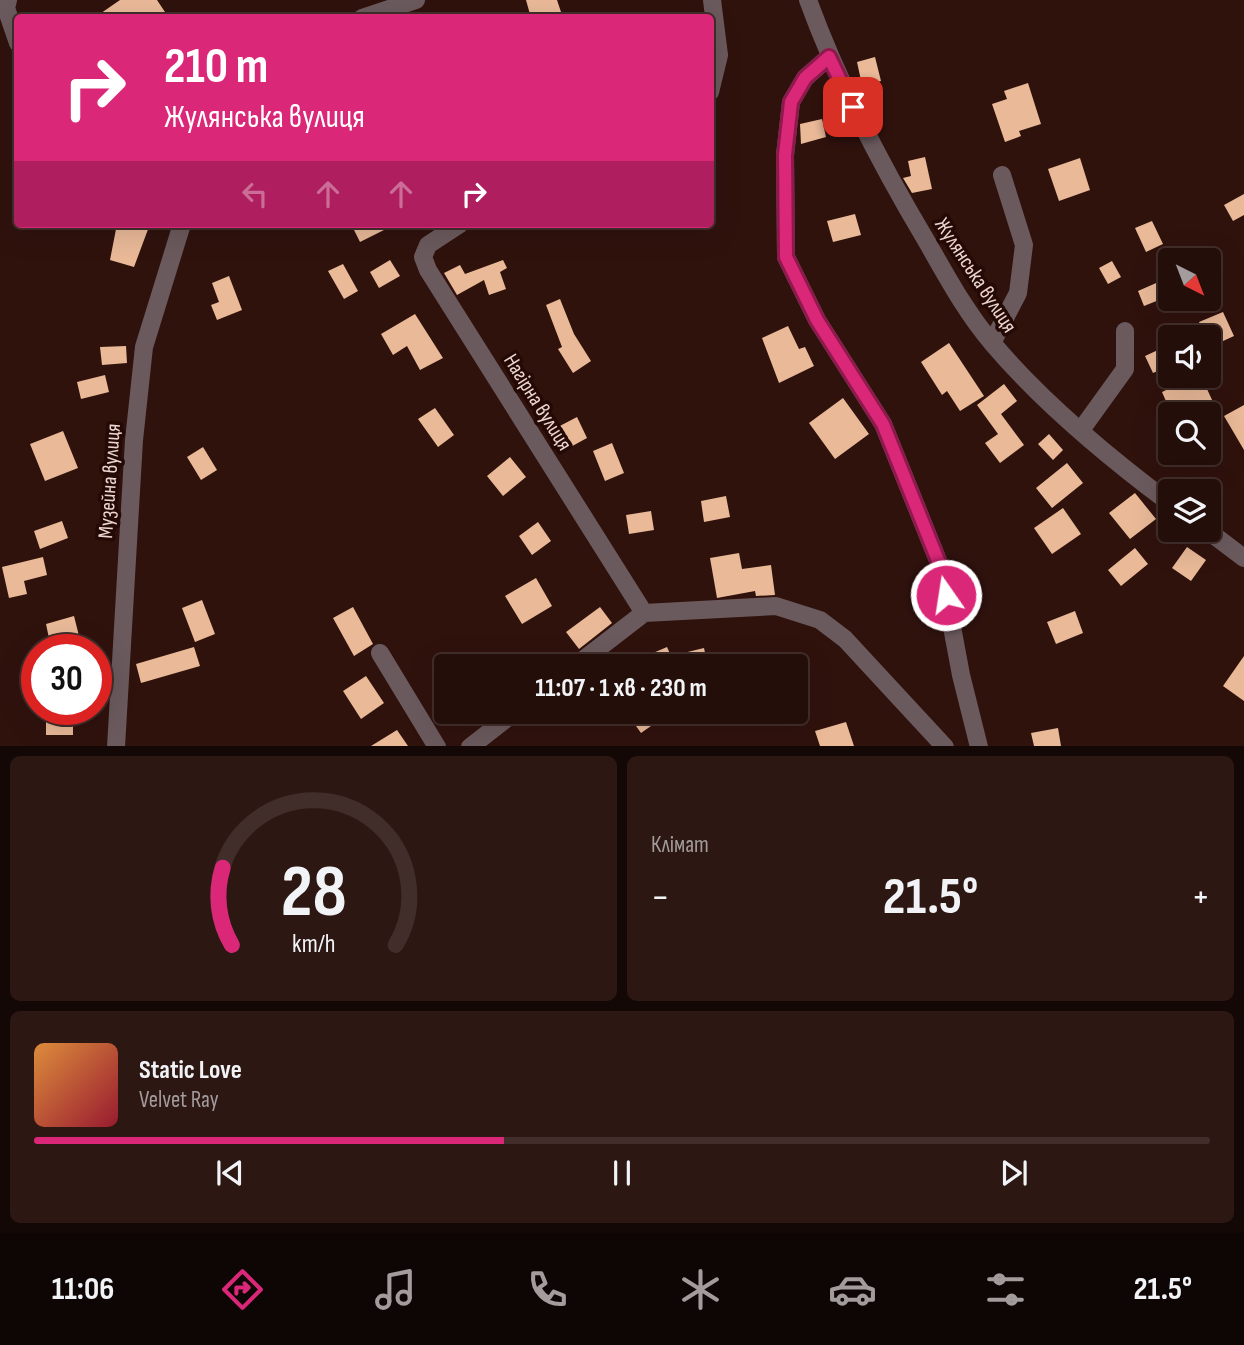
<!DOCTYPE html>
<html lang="uk">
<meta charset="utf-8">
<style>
:root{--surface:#240e0a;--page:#2c1713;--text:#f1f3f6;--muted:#a39c9c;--line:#412e2b;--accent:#db2777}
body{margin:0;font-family:"Sofia Sans Condensed",sans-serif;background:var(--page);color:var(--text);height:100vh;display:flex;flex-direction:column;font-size:26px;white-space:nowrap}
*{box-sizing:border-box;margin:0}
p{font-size:23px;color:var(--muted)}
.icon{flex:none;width:38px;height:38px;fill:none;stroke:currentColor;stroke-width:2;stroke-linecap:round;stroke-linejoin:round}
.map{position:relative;height:746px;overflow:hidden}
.sheet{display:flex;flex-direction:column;gap:10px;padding:10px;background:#140806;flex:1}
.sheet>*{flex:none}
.banner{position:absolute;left:14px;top:14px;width:700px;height:214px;border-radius:7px;box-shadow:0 7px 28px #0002,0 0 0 2px var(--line);background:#db2777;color:#fff;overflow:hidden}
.needle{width:46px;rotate:138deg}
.buttons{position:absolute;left:1158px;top:248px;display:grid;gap:14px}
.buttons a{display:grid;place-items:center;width:63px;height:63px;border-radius:7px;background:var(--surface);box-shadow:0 7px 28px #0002,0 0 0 2px var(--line);font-size:35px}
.speed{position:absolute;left:21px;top:634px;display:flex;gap:14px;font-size:35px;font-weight:700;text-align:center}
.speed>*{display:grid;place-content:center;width:91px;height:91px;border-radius:50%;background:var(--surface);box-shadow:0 7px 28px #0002,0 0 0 2px var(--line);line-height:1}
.speed .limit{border:10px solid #d22;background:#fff;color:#111}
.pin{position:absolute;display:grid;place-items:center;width:60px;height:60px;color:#fff;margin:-30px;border-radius:14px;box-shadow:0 4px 10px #0006}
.me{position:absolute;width:77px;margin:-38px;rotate:347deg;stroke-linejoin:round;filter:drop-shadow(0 0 5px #0008)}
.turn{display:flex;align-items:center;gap:24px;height:147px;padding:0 35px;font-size:32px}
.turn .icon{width:91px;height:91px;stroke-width:2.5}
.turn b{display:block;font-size:49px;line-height:60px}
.lanes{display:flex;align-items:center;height:66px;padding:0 35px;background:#0003;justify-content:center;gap:35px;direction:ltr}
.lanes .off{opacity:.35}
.big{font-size:52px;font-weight:700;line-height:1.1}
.sheet .widget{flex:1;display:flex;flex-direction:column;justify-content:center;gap:10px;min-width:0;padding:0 24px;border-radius:10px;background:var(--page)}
.sheet .dial{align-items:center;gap:0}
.dial svg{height:182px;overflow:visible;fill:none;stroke:var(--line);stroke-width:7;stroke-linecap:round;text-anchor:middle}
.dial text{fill:var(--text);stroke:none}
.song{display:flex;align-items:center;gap:21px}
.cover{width:84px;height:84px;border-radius:10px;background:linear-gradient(135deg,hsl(30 70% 55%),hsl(350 70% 35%))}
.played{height:7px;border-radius:4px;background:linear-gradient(90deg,var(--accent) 40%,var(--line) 40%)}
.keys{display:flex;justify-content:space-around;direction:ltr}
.heat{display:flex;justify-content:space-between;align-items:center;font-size:38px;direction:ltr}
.sheet .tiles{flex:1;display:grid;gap:10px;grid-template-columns:1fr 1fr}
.widget:last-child{grid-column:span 2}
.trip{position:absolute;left:434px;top:654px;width:374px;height:70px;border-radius:7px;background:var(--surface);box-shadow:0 7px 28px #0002,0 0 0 2px var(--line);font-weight:700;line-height:70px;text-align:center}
.dock{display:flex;height:112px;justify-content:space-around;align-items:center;background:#0e0604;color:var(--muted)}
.dock .icon{width:49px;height:49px}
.dock .current{color:var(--accent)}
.dock b{font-size:32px;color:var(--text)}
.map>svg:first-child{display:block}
</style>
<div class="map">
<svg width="1244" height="747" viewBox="0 0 1244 747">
<rect width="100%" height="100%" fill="#30120d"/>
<path fill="#e9b998" d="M120,0h37l12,18h-75z
M526,0h31l4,12 -30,6z
M875,57l6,24 -19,4 -5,-23z
M1028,83l13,41 -22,7 2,5 -16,6 -13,-38 15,-5 -3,-8z
M822,119l4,18 -25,7 -1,-20z
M925,157l7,32 -20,4 -9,-15 8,-2 -3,-15z
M1080,158l10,32 -31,11 -11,-32z
M1244,194v21l-11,6 -9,-16z
M855,214l6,21 -28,7 -6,-21z
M1152,221l11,23 -17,8 -11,-24z
M117,224h33l-16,43 -24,-7z
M351,224h45l-36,18z
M390,260l10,16 -21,12 -9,-16z
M503,260l4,8 -7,4 6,17 -17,6 -5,-15 -27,15 -13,-22 16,-8 5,9z
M1112,261l9,16 -13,7 -9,-16z
M343,264l15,27 -14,8 -16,-28z
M229,276l13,34 -25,10 -6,-15 8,-3 -7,-19z
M1163,280l6,16 -25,10 -6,-15z
M560,299l14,35 17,27 -18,12 -15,-24 4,-2 -16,-42z
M1223,312l11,24 -24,11 -1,-9h-3l-7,-16z
M415,314l28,44 -23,12 -13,-24 -14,9 -12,-21z
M788,326l11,23 6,-2 9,19 -35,17 -17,-45z
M949,343l35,53 -24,15 -13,-20 -5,4 -21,-33z
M1171,344v21l-18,8 -8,-17z
M126,346l1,17 -25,2 -2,-18z
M105,375l4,17 -28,7 -4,-17z
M1196,376h5l18,39h-47l-10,-23z
M1004,384l13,17 -16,13 23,31 -24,18 -15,-20 13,-9 -21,-29z
M843,398l26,36 -34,25 -26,-36z
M1244,405v45l-20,-34z
M435,408l19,27 -16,12 -20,-28z
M577,417l10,21 -22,12 -11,-21z
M63,431l15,37 -33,13 -15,-37z
M1049,434l14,16 -10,10 -15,-16z
M612,443l12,30 -19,8 -12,-30z
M203,447l14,23 -16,10 -14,-23z
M510,457l16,20 -23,19 -16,-20z
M1067,463l16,20 -31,25 -16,-20z
M1135,493l21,26 -26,20 -21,-26z
M726,496l4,21 -26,5 -3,-21z
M1063,508l18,26 -29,20 -18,-26z
M651,511l3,19 -25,4 -3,-19z
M62,521l6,17 -28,11 -6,-18z
M538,522l13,19 -19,14 -13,-19z
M1187,547l19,13 -15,21 -19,-13z
M1135,548l13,16 -27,22 -13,-16z
M739,553l3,16 29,-4 4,30 -19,1 -1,-5 -38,7 -7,-40z
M43,557l4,18 -23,6 3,13 -18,4 -7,-31z
M536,578l16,28 -30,18 -17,-28z
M202,600l13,34 -20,8 -13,-34z
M353,607l20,37 -19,12 -21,-38z
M600,607l12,16 -33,26 -13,-17z
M1075,611l8,22 -27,11 -9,-22z
M74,616l5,20 -29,7 -4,-19z
M194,647l6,19 -59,17 -5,-19z
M667,647l4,9 33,-8 4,19h-58l-1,-6 7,-2 -3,-6z
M1244,656v45l-21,-15z
M366,676l18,27 -23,16 -18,-28z
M626,712h45l-30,21z
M46,715h27v20h-27z
M846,722l8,24h-34l-5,-15z
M1058,728l3,18h-27l-3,-13z
M397,730l11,16h-37z"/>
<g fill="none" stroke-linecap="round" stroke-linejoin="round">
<path stroke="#6b5a5d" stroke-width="18" d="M8,0l-2,8 12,35
M808,0c31,85 73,165 119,242 20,35 40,72 66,102 51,60 115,113 178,160
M362,18l54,-18
M829,57l-24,21 -14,24 -6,53 1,102 31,63 66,104 58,144 20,107 18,72
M710,92l9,-37 -7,-55
M460,224l-32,21 -5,12 5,13 216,343 -70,54
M992,343l26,-50 6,-48 -22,-70
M1081,430l44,-61v-38
M1207,530l37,28
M644,613l132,-7 44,14 25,19 100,108
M380,653l57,94
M116,747l18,-307 10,-93 38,-123
M470,747l45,-35"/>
</g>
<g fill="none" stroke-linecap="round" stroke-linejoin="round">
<g stroke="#8e194d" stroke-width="18">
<path id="route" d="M853,107l-24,-50 -24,21 -14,24 -6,53 1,102 31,63 66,104 58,144 5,27"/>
</g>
<use href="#route" stroke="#db2777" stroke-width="12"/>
</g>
<g text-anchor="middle" stroke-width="7" stroke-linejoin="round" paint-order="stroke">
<g font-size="21" fill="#ebd6d2" stroke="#250905">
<text transform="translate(976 275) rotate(57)" y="7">Жулянська вулиця</text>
<text transform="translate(538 402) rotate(58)" y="7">Нагірна вулиця</text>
<text transform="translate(109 481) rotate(-86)" y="7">Музейна вулиця</text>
</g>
</g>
</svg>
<div class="buttons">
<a><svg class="needle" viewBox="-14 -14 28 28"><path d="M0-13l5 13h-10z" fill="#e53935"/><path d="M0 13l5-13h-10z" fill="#a39c9c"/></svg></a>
<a><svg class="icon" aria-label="sound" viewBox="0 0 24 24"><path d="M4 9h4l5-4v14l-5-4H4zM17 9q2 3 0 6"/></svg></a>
<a><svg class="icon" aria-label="search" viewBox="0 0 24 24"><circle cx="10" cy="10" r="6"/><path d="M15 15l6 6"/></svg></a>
<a><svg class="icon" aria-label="layers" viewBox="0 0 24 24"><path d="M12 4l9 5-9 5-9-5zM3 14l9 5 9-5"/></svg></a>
</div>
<div class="speed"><div class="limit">30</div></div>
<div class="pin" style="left:853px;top:107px;background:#d93025"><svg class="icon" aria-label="arrive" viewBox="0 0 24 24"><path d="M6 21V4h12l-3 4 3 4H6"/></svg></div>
<svg class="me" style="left:946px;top:595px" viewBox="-20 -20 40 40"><circle r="17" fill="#db2777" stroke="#fff" stroke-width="3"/><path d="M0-11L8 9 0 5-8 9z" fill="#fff"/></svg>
<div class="trip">11:07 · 1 хв · 230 m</div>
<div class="banner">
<div class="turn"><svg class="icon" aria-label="right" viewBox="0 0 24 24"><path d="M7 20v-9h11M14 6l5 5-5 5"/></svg><div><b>210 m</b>Жулянська вулиця</div></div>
<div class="lanes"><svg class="icon off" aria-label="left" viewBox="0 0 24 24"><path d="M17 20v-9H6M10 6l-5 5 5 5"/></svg><svg class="icon off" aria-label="ahead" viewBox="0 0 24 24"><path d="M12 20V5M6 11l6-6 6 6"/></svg><svg class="icon off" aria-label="ahead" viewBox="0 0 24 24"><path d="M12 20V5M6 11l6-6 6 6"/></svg><svg class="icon" aria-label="right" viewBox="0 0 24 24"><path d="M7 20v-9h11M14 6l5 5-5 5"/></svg></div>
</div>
</div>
<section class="sheet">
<div class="tiles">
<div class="widget dial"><svg viewBox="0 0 100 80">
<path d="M14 69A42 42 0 1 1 86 69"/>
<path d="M14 69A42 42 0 0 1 10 35" stroke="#db2777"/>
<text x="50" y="56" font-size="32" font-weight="700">28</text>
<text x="50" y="72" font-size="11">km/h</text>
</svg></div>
<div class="widget"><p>Клімат</p>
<div class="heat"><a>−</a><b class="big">21.5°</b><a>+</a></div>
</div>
<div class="widget">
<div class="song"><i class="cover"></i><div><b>Static Love</b><p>Velvet Ray</p></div></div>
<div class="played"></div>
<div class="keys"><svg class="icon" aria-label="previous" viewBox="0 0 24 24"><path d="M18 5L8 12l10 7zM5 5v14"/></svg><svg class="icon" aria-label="pause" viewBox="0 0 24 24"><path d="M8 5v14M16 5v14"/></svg><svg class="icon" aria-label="next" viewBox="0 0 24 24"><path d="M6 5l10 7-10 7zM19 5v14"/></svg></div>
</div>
</div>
</section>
<nav class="dock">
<b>11:06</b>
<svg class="icon current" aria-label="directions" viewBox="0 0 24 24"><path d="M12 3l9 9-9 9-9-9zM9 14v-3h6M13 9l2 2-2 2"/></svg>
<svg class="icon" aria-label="music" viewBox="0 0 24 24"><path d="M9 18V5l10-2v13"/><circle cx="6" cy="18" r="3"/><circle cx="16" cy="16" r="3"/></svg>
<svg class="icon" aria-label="phone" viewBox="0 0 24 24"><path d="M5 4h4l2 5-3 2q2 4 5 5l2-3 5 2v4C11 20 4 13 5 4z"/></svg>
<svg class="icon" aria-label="climate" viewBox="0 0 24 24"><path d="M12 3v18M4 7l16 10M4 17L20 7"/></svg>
<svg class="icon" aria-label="car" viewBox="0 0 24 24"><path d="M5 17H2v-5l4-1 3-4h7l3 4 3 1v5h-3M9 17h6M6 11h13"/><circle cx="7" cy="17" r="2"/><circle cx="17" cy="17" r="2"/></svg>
<svg class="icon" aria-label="filters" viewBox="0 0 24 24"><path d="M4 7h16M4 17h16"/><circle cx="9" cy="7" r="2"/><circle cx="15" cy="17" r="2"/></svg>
<b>21.5°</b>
</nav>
